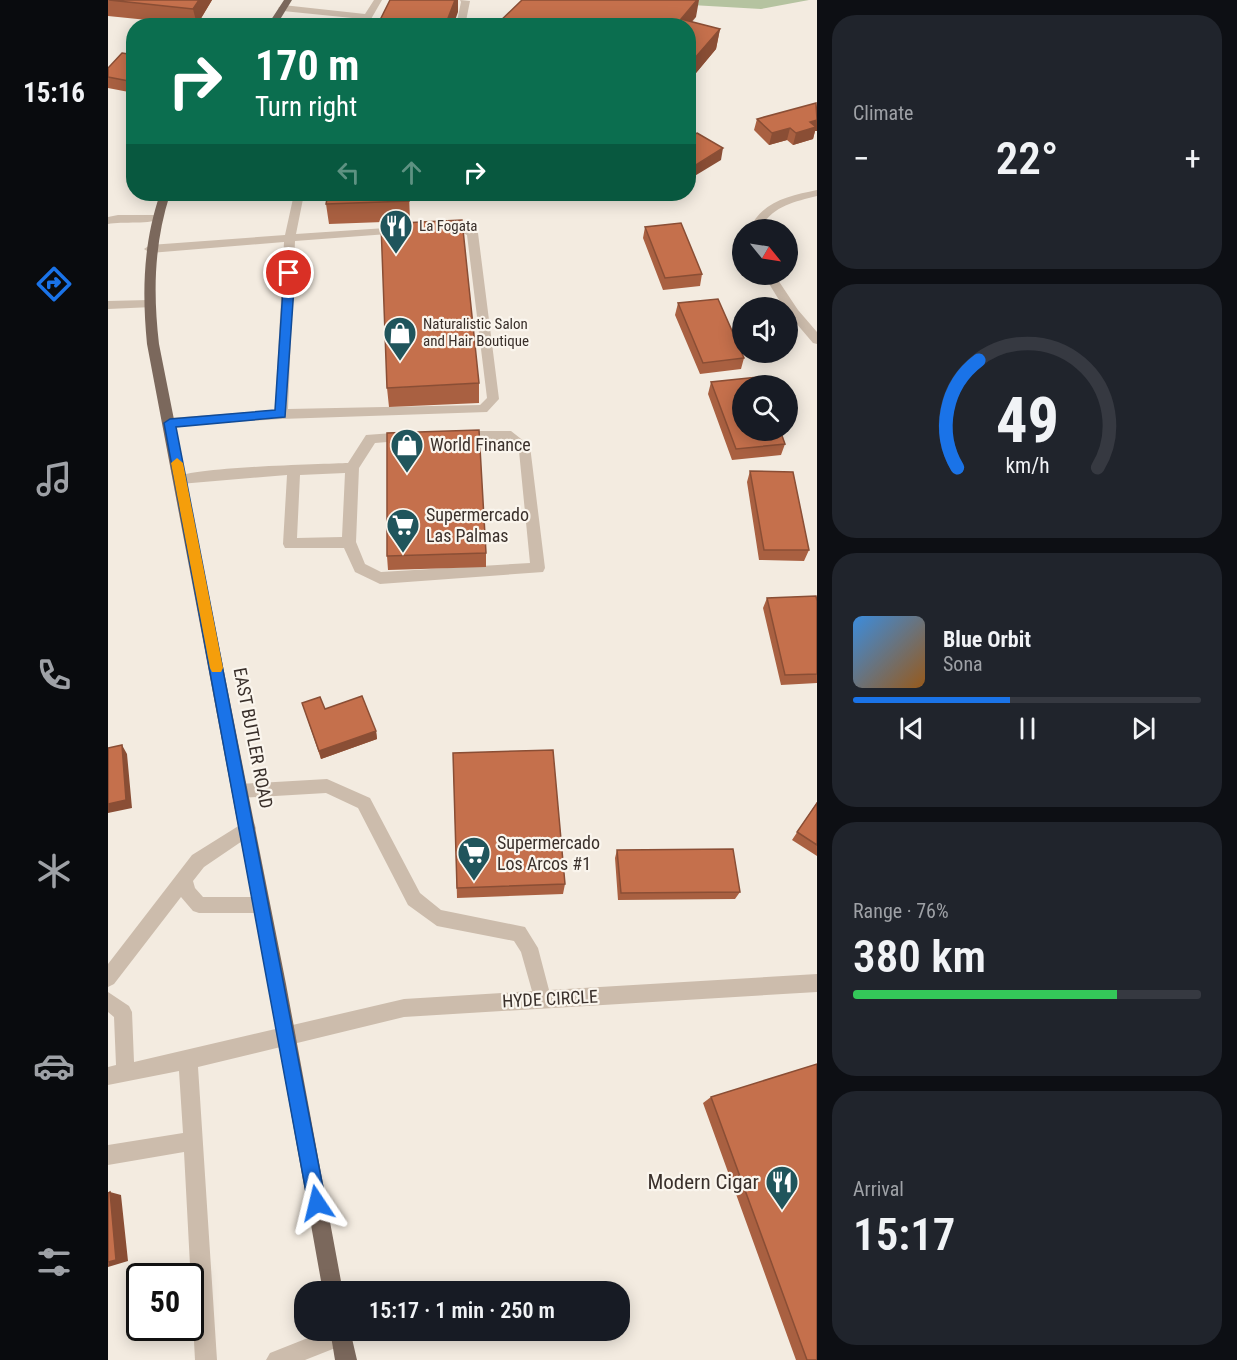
<!DOCTYPE html>
<meta charset="utf-8">
<style>
:root{--surface:#171b24;--page:#20242c;--text:#f1f3f6;--muted:#9ea1a6;--line:#363941;--accent:#1a73e8}
body{margin:0;font-family:"Roboto Condensed",sans-serif;background:var(--page);color:var(--text);height:100vh;display:flex;flex-direction:column;font-size:22px;white-space:nowrap}
*{box-sizing:border-box;margin:0}
p{font-size:20px;color:var(--muted)}
.icon{flex:none;width:33px;height:33px;fill:none;stroke:currentColor;stroke-width:2;stroke-linecap:round;stroke-linejoin:round}
.map{position:relative;flex:1;overflow:hidden}
.side{display:flex;flex-direction:column;gap:15px;padding:15px;background:#0d0f14;width:420px}
.side>*{flex:none}
.banner{position:absolute;left:18px;top:18px;width:570px;height:183px;border-radius:24px;box-shadow:0 3px 15px #0003;background:#0b6e4f;color:#fff;overflow:hidden}
.needle{width:39px;rotate:120deg}
.tools{position:absolute;left:624px;top:219px;display:grid;gap:12px}
.tools a{display:grid;place-items:center;width:66px;height:66px;border-radius:50%;background:var(--surface);box-shadow:0 3px 15px #0003;font-size:30px}
.speed{position:absolute;left:18px;top:1263px;display:flex;gap:12px;font-size:30px;font-weight:700;text-align:center}
.speed>*{display:grid;place-content:center;width:78px;height:78px;border-radius:50%;background:var(--surface);box-shadow:0 3px 15px #0003;line-height:1}
.speed .limit{border:3px solid #111;border-radius:9px;background:#fff;color:#111}
.pin{position:absolute;display:grid;place-items:center;width:51px;height:51px;color:#fff;margin:-26px;border:3px solid #fff;border-radius:50%;box-shadow:0 2px 6px #0007}
.me{position:absolute;width:66px;margin:-33px;rotate:350deg;stroke-linejoin:round;filter:drop-shadow(0 0 4px #0008)}
.turn{display:flex;align-items:center;gap:21px;height:126px;padding:0 30px;font-size:27px}
.turn .icon{width:78px;height:78px;stroke-width:2.5}
.turn b{display:block;font-size:42px;line-height:51px}
.lanes{display:flex;align-items:center;height:57px;padding:0 30px;background:#0003;justify-content:center;gap:30px;direction:ltr}
.lanes .off{opacity:.35}
.big{font-size:45px;font-weight:600;line-height:1.1}
.side .widget{flex:1;display:flex;flex-direction:column;justify-content:center;gap:9px;min-width:0;padding:0 21px;border-radius:24px;background:var(--page)}
.side .dial{align-items:center;gap:0}
.dial svg{height:156px;overflow:visible;fill:none;stroke:var(--line);stroke-width:7;stroke-linecap:round;text-anchor:middle}
.dial text{fill:var(--text);stroke:none}
.song{display:flex;align-items:center;gap:18px}
.cover{width:72px;height:72px;border-radius:9px;background:linear-gradient(135deg,hsl(210 70% 55%),hsl(30 70% 35%))}
.played{height:6px;border-radius:3px;background:linear-gradient(90deg,var(--accent) 45%,var(--line) 45%)}
.keys{display:flex;justify-content:space-around;direction:ltr}
.heat{display:flex;justify-content:space-between;align-items:center;font-size:33px;direction:ltr}
.charge{height:9px;border-radius:4px;background:linear-gradient(90deg,#34c759 76%,var(--line) 0)}
.trip{position:absolute;left:186px;top:1281px;width:336px;height:60px;border-radius:24px;background:var(--surface);box-shadow:0 3px 15px #0003;font-weight:600;line-height:60px;text-align:center}
main{display:flex;flex:1;min-height:0}
.menu{display:flex;flex-direction:column;width:108px;justify-content:space-around;align-items:center;background:#090b0e;color:var(--muted)}
.menu .icon{width:42px;height:42px}
.menu .active{color:var(--accent)}
.menu b{font-size:27px;color:var(--text)}
.map>svg:first-child{display:block}
</style>
<main>
<nav class="menu">
<b>15:16</b>
<svg class="icon active" aria-label="directions" viewBox="0 0 24 24"><path d="M12 3l9 9-9 9-9-9zM9 14v-3h6M13 9l2 2-2 2"/></svg>
<svg class="icon" aria-label="music" viewBox="0 0 24 24"><path d="M9 18V5l10-2v13"/><circle cx="6" cy="18" r="3"/><circle cx="16" cy="16" r="3"/></svg>
<svg class="icon" aria-label="phone" viewBox="0 0 24 24"><path d="M5 4h4l2 5-3 2q2 4 5 5l2-3 5 2v4C11 20 4 13 5 4z"/></svg>
<svg class="icon" aria-label="climate" viewBox="0 0 24 24"><path d="M12 3v18M4 7l16 10M4 17L20 7"/></svg>
<svg class="icon" aria-label="car" viewBox="0 0 24 24"><path d="M5 17H2v-5l4-1 3-4h7l3 4 3 1v5h-3M9 17h6M6 11h13"/><circle cx="7" cy="17" r="2"/><circle cx="17" cy="17" r="2"/></svg>
<svg class="icon" aria-label="filters" viewBox="0 0 24 24"><path d="M4 7h16M4 17h16"/><circle cx="9" cy="7" r="2"/><circle cx="15" cy="17" r="2"/></svg>
</nav>
<div class="map">
<svg width="709" height="1360" viewBox="0 0 709 1360">
<rect width="100%" height="100%" fill="#f3ebe0"/>
<path fill="#b5c3a0" d="M550,0h151l-48,9 -87,-5z"/>
<g fill="none" stroke-linecap="round" stroke-linejoin="round">
<path fill="#ccbcac" fill-rule="evenodd" d="M266,0h8l-15,26h-9l4,-7 -79,-8 -5,-3 5,-3 82,9z
M352,0l10,1 -5,25h-9l5,-24z
M709,190v6c-23,6 -46,10 -57,34h-11c13,-29 40,-34 68,-40z
M186,194h10l-8,40 105,-7 6,3 -6,3 -106,8 -7,168 192,-4 7,-7 -20,-163c-12,-8 -22,-1 -29,-8 12,-9 29,-4 40,6l21,166 -12,13 -206,7 -115,7 -2,-3 2,-3 4,-2 105,-8 9,-168 -134,11 -6,-4 6,-4 135,-10z
M10,215h38l5,3c-9,7 -39,3 -53,6v-7z
M655,274h11l24,36 19,22v12l-4,-1 -23,-27 -2,-8h-4z
M41,300l6,4 -2,3 -45,2v-8z
M352,431h51l19,15 15,122 -2,4 -163,12 -25,-12 -11,-24h-59l-2,-4 4,-69 -107,9 -7,-5c9,-12 152,-15 175,-16l18,-28 40,-3 5,2 1,3 -1,3 -36,3 -16,25 -3,74 9,22 16,8 149,-9 -11,-112 -11,-10 -53,-2 -1,-3 1,-3zM237,473l-3,64 -45,1 3,-63z
M219,779l43,19 50,95 21,17 84,17 13,21 11,42 268,-16v18l-413,25 -206,50 19,293h-22l-11,-208 -76,13v-20l75,-12 -4,-62 -71,14v-18l8,-2 -2,-48 -6,-5v-20l21,14 3,6 2,50 270,-63 128,-8 -11,-39 -7,-11 -77,-15 -29,-21 -50,-97 -32,-15 -86,5 -6,-2 -2,-5 2,-5 6,-2z
M140,820l6,3 2,5 -2,5 -50,34 -11,14 2,7 8,9h59l6,2 2,6 -2,6 -6,2h-63l-6,-2 -12,-14 -67,87 -6,3v-23l84,-109z
M220,1330h21l2,6 -3,7 -43,17h-39l4,-7z"/>
<path fill="#7b685c" fill-rule="evenodd" d="M176,0h8l-16,26h-9z
M52,194h10c-16,50 -17,98 -11,150l127,640 57,308h-20l-55,-308 -121,-640c-5,-52 -4,-100 13,-150z
M222,1330h20l7,30h-22z"/>
</g>
<path fill="#a96041" d="M0,0h104l-15,25 -89,-9z
M588,17l-4,5 28,7 -4,20 -25,30h-3v-53z
M26,55v38l-26,-5v-20z
M649,119l58,12 -2,8 -20,6 -6,-5 -18,5 -15,-15z
M301,194l1,27 -81,3 -3,-20z
M537,227l57,47 -2,12 -37,4 -20,-52z
M570,303l66,55 -3,11 -41,5 -25,-59z
M603,382l74,62 -4,11 -49,5 -24,-66z
M371,383v20l-90,4 -2,-19z
M642,471l59,79 -5,11 -45,-1 -12,-78z
M378,553v14l-98,3 -1,-14z
M659,598l50,3v82l-36,2 -18,-77z
M194,703l23,6 51,22 1,8 -56,20z
M345,753l112,131 -2,10 -106,4z
M709,802v54l-25,-16z
M509,850l123,42 -5,7 -117,1 -3,-42z
M603,1097l106,263h-21l-93,-257z"/>
<path fill="#8a4e35" d="M91,0h13l-15,25 -4,-16z
M347,0h3v12l-5,14h-8z
M589,0h2l-3,17 -8,9 -7,-7z
M612,29l-4,20 -25,30 3,-20z
M709,120v11h-2l-2,8 -20,6 3,-12 14,-11z
M682,128l-3,12 -18,5 3,-12z
M615,148l-2,12 -33,20v-10z
M268,731l1,8 -56,20 -2,-8z
M14,745l5,9 5,54 -24,5v-9z
M2,1192l11,3 7,66 -20,6z"/>
<path fill="#c5704c" stroke="#8a4e35" stroke-width="1.5" d="M1,0h90l-6,9z
M282,0h65l-10,26h-68z
M414,0h175l-16,19 39,10 -26,30 -6,-1v-32h-193z
M14,53l12,2v27l-26,-5v-9z
M708,103l1,17 -7,2 6,5 -20,6 -6,-5 -18,5 -15,-14z
M589,133l26,15 -35,22v-32z
M220,194h80l1,7 -83,3z
M354,220l17,163 -92,5 -6,-164z
M573,223l21,51 -37,4 -20,-51z
M610,299l26,59 -41,5 -25,-60z
M650,377l4,9h-20v44h38l5,14 -49,5 -25,-67z
M371,430l7,123 -99,3v-123z
M642,471l43,1 16,78h-45z
M708,596l1,5v73l-32,1 -18,-77z
M254,696l14,35 -57,20 -17,-48 18,-6 5,12z
M14,745l4,55 -18,4v-56z
M445,750l12,134 -108,4 -4,-135z
M709,803v42l-20,-13z
M625,849l7,43 -119,1 -4,-43z
M709,1064v296h-10l-96,-263z
M2,1192l6,68 -8,2v-69z"/>
<path fill="#1a73e8" stroke="#114b97" stroke-width="1.5" d="M181,270l6,3 -10,144 -109,10 150,776 -2,6 -7,3 -6,-3 -3,-6 -144,-780 6,-4 105,-9 9,-137z"/>
<path fill="#f59e0b" d="M69,458l6,5 40,205 -2,4h-9l-2,-4 -39,-205z"/>
<defs>
<g id="restaurant-pin" transform="scale(1.725)"><path d="M0 17L-7.5 6A9.5 9.5 0 1 1 7.5 6Z" fill="#20555c" stroke="#faf5ed"/><path d="M-5-6h1v4h1v-4h1v4h1v-4h1v5L-1.5 .5V6h-2V.5L-5-1ZM5-6V6H3V1.5H1.5Q1.5-4 5-6Z" fill="#fff"/></g>
<g id="shop-pin" transform="scale(1.725)"><path d="M0 17L-7.5 6A9.5 9.5 0 1 1 7.5 6Z" fill="#20555c" stroke="#faf5ed"/><path d="M-5-2.5h2.3a2.7 3.5 0 0 1 5.4 0H5L5.5 6h-11ZM-1.5-2.5h3a1.5 2.3 0 0 0-3 0Z" fill="#fff"/></g>
<g id="supermarket-pin" transform="scale(1.725)"><path d="M0 17L-7.5 6A9.5 9.5 0 1 1 7.5 6Z" fill="#20555c" stroke="#faf5ed"/><path d="M-6-5.5h2.5l.6 2H6L4.5 2H-2.5L-4.4-4H-6ZM-1.5 3.2a1.3 1.3 0 1 0 .1 0ZM3 3.2a1.3 1.3 0 1 0 .1 0Z" fill="#fff"/></g>
</defs>
<g fill-rule="evenodd">
<use href="#restaurant-pin" x="288" y="226"/>
<use href="#shop-pin" x="292" y="333"/>
<use href="#shop-pin" x="299" y="445"/>
<use href="#supermarket-pin" x="295" y="525"/>
<use href="#supermarket-pin" x="366" y="853"/>
<use href="#restaurant-pin" x="674" y="1182"/>
</g>
<g text-anchor="middle" stroke-width="4.5" stroke-linejoin="round" paint-order="stroke">
<g font-size="15" fill="#3a302b" stroke="#faf5ed" text-anchor="start">
<text x="311" y="231">La Fogata</text>
<text x="315" y="329">Naturalistic Salon<tspan x="315" dy="17">and Hair Boutique</tspan></text>
</g>
<g font-size="18" fill="#3a302b" stroke="#faf5ed" text-anchor="start">
<text x="322" y="451">World Finance</text>
<text x="318" y="521">Supermercado<tspan x="318" dy="21">Las Palmas</tspan></text>
<text x="389" y="849">Supermercado<tspan x="389" dy="21">Los Arcos #1</tspan></text>
</g>
<g font-size="18" fill="#3a302b" stroke="#faf5ed">
<text transform="translate(145 738) rotate(79)" y="6">EAST BUTLER ROAD</text>
<text transform="translate(442 999) rotate(-3)" y="6">HYDE CIRCLE</text>
</g>
<g font-size="21" fill="#3a302b" stroke="#faf5ed" text-anchor="end">
<text x="651" y="1189">Modern Cigar</text>
</g>
</g>
</svg>
<div class="tools">
<a><svg class="needle" viewBox="-14 -14 28 28"><path d="M0-13l5 13h-10z" fill="#e53935"/><path d="M0 13l5-13h-10z" fill="#9ea1a6"/></svg></a>
<a><svg class="icon" aria-label="sound" viewBox="0 0 24 24"><path d="M4 9h4l5-4v14l-5-4H4zM17 9q2 3 0 6"/></svg></a>
<a><svg class="icon" aria-label="search" viewBox="0 0 24 24"><circle cx="10" cy="10" r="6"/><path d="M15 15l6 6"/></svg></a>
</div>
<div class="speed"><div class="limit">50</div></div>
<div class="pin" style="left:181px;top:273px;background:#d93025"><svg class="icon" aria-label="arrive" viewBox="0 0 24 24"><path d="M6 21V4h12l-3 4 3 4H6"/></svg></div>
<svg class="me" style="left:209px;top:1203px" viewBox="-20 -20 40 40"><path d="M0-17L14 15 0 8-14 15z" fill="#1a73e8" stroke="#fff" stroke-width="4"/></svg>
<div class="trip">15:17 · 1 min · 250 m</div>
<div class="banner">
<div class="turn"><svg class="icon" aria-label="right" viewBox="0 0 24 24"><path d="M7 20v-9h11M14 6l5 5-5 5"/></svg><div><b>170 m</b>Turn right</div></div>
<div class="lanes"><svg class="icon off" aria-label="left" viewBox="0 0 24 24"><path d="M17 20v-9H6M10 6l-5 5 5 5"/></svg><svg class="icon off" aria-label="ahead" viewBox="0 0 24 24"><path d="M12 20V5M6 11l6-6 6 6"/></svg><svg class="icon" aria-label="right" viewBox="0 0 24 24"><path d="M7 20v-9h11M14 6l5 5-5 5"/></svg></div>
</div>
</div>
<section class="side">
<div class="widget"><p>Climate</p>
<div class="heat"><a>−</a><b class="big">22°</b><a>+</a></div>
</div>
<div class="widget dial"><svg viewBox="0 0 100 80">
<path d="M14 69A42 42 0 1 1 86 69"/>
<path d="M14 69A42 42 0 0 1 25 14" stroke="#1a73e8"/>
<text x="50" y="56" font-size="32" font-weight="700">49</text>
<text x="50" y="72" font-size="11">km/h</text>
</svg></div>
<div class="widget">
<div class="song"><i class="cover"></i><div><b>Blue Orbit</b><p>Sona</p></div></div>
<div class="played"></div>
<div class="keys"><svg class="icon" aria-label="previous" viewBox="0 0 24 24"><path d="M18 5L8 12l10 7zM5 5v14"/></svg><svg class="icon" aria-label="pause" viewBox="0 0 24 24"><path d="M8 5v14M16 5v14"/></svg><svg class="icon" aria-label="next" viewBox="0 0 24 24"><path d="M6 5l10 7-10 7zM19 5v14"/></svg></div>
</div>
<div class="widget"><p>Range · 76%</p><b class="big">380 km</b><div class="charge"></div></div>
<div class="widget"><p>Arrival</p><b class="big">15:17</b></div>
</section>
</main>
